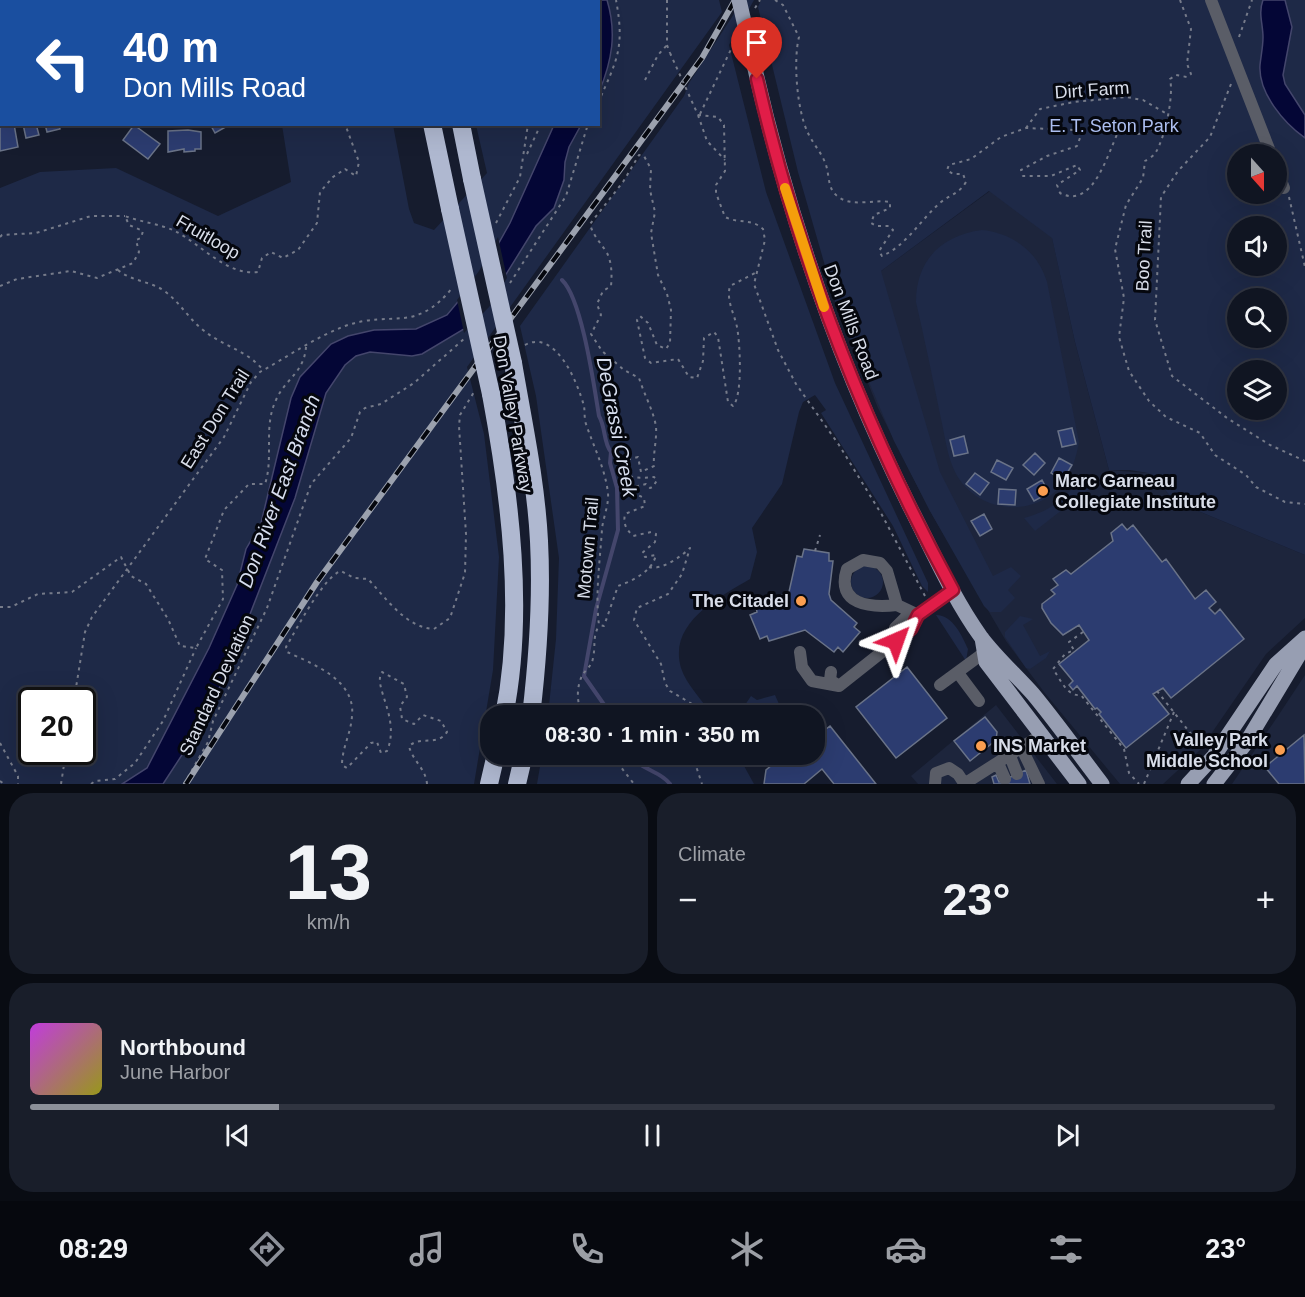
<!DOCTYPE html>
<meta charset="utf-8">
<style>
:root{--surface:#101522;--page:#191e2a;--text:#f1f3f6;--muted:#9c9fa5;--line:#303440;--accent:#8c9099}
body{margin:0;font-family:Arial,sans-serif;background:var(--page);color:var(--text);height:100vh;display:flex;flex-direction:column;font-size:22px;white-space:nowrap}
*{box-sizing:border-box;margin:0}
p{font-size:20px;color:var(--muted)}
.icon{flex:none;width:33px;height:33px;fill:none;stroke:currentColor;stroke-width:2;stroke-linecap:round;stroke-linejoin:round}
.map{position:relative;height:784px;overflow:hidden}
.details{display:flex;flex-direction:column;gap:9px;padding:9px;background:#090c13;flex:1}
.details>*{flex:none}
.top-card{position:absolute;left:0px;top:0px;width:600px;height:126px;box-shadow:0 6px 24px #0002,0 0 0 2px var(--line);background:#1a4fa0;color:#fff;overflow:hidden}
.needle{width:39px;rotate:159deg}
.fabs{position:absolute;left:1227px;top:144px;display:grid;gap:12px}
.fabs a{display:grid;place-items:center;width:60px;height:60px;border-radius:50%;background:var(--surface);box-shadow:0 6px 24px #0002,0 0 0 2px var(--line);font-size:30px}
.speed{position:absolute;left:18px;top:687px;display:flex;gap:12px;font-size:30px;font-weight:700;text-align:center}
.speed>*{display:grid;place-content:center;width:78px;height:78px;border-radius:50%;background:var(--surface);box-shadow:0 6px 24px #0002,0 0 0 2px var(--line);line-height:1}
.speed .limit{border:3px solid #111;border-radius:9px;background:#fff;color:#111}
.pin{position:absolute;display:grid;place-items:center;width:51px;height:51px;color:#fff;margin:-62px -26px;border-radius:50% 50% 50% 0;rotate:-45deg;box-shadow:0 0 6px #0007}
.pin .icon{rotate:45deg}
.me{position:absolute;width:66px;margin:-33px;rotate:43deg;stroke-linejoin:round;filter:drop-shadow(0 0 4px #0008)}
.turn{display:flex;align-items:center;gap:21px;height:126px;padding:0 24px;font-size:27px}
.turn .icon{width:78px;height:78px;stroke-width:2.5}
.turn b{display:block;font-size:42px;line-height:51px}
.big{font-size:45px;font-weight:700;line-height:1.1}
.details .widget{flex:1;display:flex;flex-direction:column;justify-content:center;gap:9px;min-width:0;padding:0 21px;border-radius:24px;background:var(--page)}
.details .dial{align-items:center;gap:0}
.dial b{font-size:78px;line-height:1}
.song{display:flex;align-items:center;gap:18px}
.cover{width:72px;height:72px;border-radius:9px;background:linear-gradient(135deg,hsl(290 70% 55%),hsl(60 70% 35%))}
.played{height:6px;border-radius:3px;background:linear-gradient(90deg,var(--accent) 20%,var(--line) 20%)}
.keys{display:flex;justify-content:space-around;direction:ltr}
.heat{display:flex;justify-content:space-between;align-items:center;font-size:33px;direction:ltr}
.details .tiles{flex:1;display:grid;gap:9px;grid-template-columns:1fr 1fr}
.widget:last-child{grid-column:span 2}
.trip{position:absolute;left:480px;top:705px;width:345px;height:60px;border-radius:24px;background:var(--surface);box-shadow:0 6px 24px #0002,0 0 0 2px var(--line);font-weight:700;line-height:60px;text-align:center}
.tabs{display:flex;height:96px;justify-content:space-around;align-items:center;background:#06080e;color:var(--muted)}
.tabs .icon{width:42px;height:42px}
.tabs .selected{color:var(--accent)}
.tabs b{font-size:27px;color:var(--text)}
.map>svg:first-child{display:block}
</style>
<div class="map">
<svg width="1305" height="784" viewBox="0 0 1305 784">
<rect width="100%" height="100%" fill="#161c2e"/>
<path fill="#1d253c" d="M990,191l62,46 23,105 34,128 39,3 11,9 15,19 131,54v63l-39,36 -66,96 -37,34h-43l-76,-92 -38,-51 -76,-130 -52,-103 -42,-104z
M1305,675v109h-73l46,-68z
M996,705l61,79h-139l-7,-8z"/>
<path fill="#1e2947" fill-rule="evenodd" d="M450,0h269l3,12 -255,355 17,67 15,123 -6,113 -19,114h-474v-596l40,-16 76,-4 102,48 73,-34 -9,-57h111l16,84 5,14 20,7 53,-57 -11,-48 122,-1v-122zM32,700h50v52h-50z
M743,0h11l-25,45 37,147 69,191 93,200v9l-6,-6 -29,-60 -72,-113 5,-3 -11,-15 -12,7 -4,10 -17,72 -30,44 5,24 -7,27c-32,19 -82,44 -69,89 5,16 22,33 31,47h-164l8,-76 3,-81 -23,-162 -16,-70 164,-230 5,-13z
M761,0h544v555l-131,-54 -15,-19 -11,-9 -18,-3h-21l-34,-128 -23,-104 -63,-47 -108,80 59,201 53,104 18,-9 10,9 -13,14 7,8 -14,14h-11l-6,-6 -54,-95 -36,-70 -58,-137 -38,-132 -40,-165zM1238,154h38v40h-38zM1238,226h38v40h-38zM1238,298h38v40h-38zM1238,370h38v40h-38z
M982,230c31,3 56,22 65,52l32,160c-5,29 -17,53 -46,62 -30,10 -64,-4 -78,-32 -8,-16 -10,-36 -14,-53 -8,-39 -16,-78 -25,-117 0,-42 26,-67 66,-72z
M1081,476h6l3,12 -55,43 -11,-13c26,-7 43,-19 57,-42z
M851 582a16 16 0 1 1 32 0a16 16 0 1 1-32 0Z
M936,615c17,0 26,21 32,34l-2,12z
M1020,616l13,3 -10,6 17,31 10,-5 -4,7 -16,11 -4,-1 -21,-31v-5z
M775,695l4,9 -12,5 -4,6h-10l-8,-10 6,-9 6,4z
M542,755h196l16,29h-217z"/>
<path fill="#040636" stroke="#44466c" stroke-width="1.5" d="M573,0h34c10,33 5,61 -8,92l-1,-90z
M1263,0h22l7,27 -9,48 2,9 20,31v23c-21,-15 -47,-45 -45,-73 1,-10 3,-18 3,-28 0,-13 -5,-24 0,-37z
M554,125h27l-12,22 -4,15 -1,18 -10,28 -18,18 -49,79 -23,24 -42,25 -10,2 -42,-4 -14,4 -11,9 -19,28 -31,105 -67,173 -35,67 -30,46h-41l25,-16 62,-120 28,-63 9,-36 15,-26 30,-125 9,-21 31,-33 17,-8 26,-6 42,-1 31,-14 35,-42 28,-50z"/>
<path fill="#161c2e" d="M498,237l9,41 -18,29 -25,26 -7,-33 22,-29z"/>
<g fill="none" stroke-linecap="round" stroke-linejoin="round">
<path stroke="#44466c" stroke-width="4" d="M562,280c20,19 32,106 37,136 7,12 4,26 12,36l-1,11 7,25 1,42 -22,79 -12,67 28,40
M631,754c9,17 29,16 39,30"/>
</g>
<path fill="#2c3c70" stroke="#6a7388" stroke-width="1.5" d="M0,116l2,8h12l4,23 -18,4z
M23,124h13l3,11 -13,3z
M45,124h14l1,5 -13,3z
M210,124h21l-16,9z
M134,125l26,19 -12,15 -25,-19z
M188,130l13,2v17h-6v2l-11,1v-3l-16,3v-21z
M1072,428l4,16 -14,3 -4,-16z
M964,436l4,17 -14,3 -4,-16z
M1035,453l10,10 -11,12 -11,-10z
M1059,458l13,7 -9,15 -12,-7z
M997,460l16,8 -7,12 -15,-8z
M975,473l14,10 -9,12 -14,-11z
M1042,480l7,13 -15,8 -7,-12z
M999,489l17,1 -1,15 -17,-1z
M984,514l8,15 -12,7 -9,-15z
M1122,524l5,6 6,-5 29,37 4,-3 29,40 11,-9 10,12 -7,6 6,6 5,-5 24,30 -73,59 -8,-10 -10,6 16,20 -43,34 -27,-34 2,-2 -4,-4 -2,1 -18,-23 -4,4 -4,-5 4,-4 -14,-17 30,-24 -10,-15 -16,10 -12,-12 -9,-15v-4l13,-10 -4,-4 7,-5 -5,-6 13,-9 5,4 42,-33 -2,-8z
M804,549l25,4v8h4l-4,33 2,6 26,23 -3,4 6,5 -17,20 -5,-5 -4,5 -29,-22 -36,11 -2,-5 -7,3 -10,-24 7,-3 -1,-5 33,-15 8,-36 5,1z
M907,667l40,51 -51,40 -40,-51z
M985,717l12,15 -1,8 -26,21 -16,-20z
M830,726l46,58h-42l-12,-15 -18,15h-40l2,-14 19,-16h29v-23l4,-2 3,4z
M1304,735l1,49h-26l-14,-17z
M1026,770l4,14h-36l-2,-7 4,-2 3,7z"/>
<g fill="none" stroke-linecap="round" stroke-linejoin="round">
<path stroke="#767b8a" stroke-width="2" stroke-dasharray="3 4.5" stroke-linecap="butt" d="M305,0v2
M554,0v2
M667,0v45l3,8
M775,0l8,5 16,32c-6,24 -2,74 9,96 5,11 14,20 18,32 4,13 1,25 14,33 14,9 35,1 50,4v6l-16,7 -3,8 5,3h13l4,4 -14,21 3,5c24,-10 39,-37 59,-54 9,-7 19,-9 25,-20l-3,-8h-10l-6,-4 2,-5 22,-6 30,-22 25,-9 50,2 4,8 -3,8 -30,10 -26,14 2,6h28l26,-11 3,5 -23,15 3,8c37,19 50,-52 64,-72l14,13 9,-1 18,-13
M1180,0l11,29 -4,35 4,10 -4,3 -11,-2 -6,4c4,17 -5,58 -14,73 -2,4 -8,7 -11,9l-2,17 -17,27 -11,44 9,49 -5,39 10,34 20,30 17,16 34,16 15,22 31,20 10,12 29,15 20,2
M512,2l1,-2
M755,8l5,-8
M1239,37l13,-37
M645,80l13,-25 9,-10
M1231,84l-21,53 -32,34 -17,26 -6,123 17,56 55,42 43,27 35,16
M598,103c19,-43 27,-55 18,-103
M700,114l35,-73
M698,115l20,2 6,8 1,46 -9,14v8l9,24c14,7 26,1 38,12l2,11 -11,44 24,66 18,34 43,61 43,70 43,81
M698,115l9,26 18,19
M1026,128l14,-19 34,-7 52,-5 17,3 24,14
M527,154l14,-30
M1289,197l16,70
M496,223l24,-46 8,-53
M0,237l2,-2 34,-2 55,-17h34
M118,270c13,11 31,11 45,20 16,11 25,28 40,40 19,16 44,20 60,40
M510,283l56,-87 22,-72
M0,286l17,-7 54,-8 26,7 36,-15 6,-11 -3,-12 5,-2 2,-7 -14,-6 -4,-9c16,6 35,8 50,15 27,14 52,45 83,41l4,-14 9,-6 12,6 15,-8 19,-27 3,-31 13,-15 12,-8 11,7 3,-14 -14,-38
M525,345c31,-17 53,39 59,61 1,6 0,12 2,18 8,24 19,44 22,69 1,12 -5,25 -6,36 -2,32 -7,65 -3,96l5,1 14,-40c14,-5 34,-14 38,-31l-11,2 -3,-4 13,-11 1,-8 -5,-2 -18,4c-7,-7 -10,-12 -8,-22l20,-8 -1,-8 -14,-7v-3l16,-4 4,4 3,-1 4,-7 -3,-3c-13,1 -27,3 -35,-10l4,-6 15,-4 3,15 13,-6c-1,-13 3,-27 2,-39 -2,-15 -12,-33 -17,-49l-15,-8 -22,-19 -11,-17 10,-19 -4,-11 6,-13 8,-5c1,-11 1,-23 -4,-33 -6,-10 -14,-17 -17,-29l33,-42 16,-27 5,1 7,13 -1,21 5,22 -4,21 7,42 9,19 4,16 -1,33 -4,6 -9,-4 -9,-22 -8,-7 -3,4 8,38 6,5 27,-4 11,18 8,1 6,-17 1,-23 10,-6 4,5 10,65 5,4c10,-11 7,-63 4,-79 -3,-14 -11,-27 -7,-41l27,-14
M815,551l5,-16
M649,567c12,4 33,-11 41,-19l-8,26 -14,20 -31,14 -3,12 27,44 4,19 5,8 29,17 4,8
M0,607h11l27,-13 34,-2 49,-35 10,19 15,8 22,35 12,27 16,2 27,-49 -1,-29 -17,-11 19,-49 25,-26h16c9,-27 -2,-57 11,-84 9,-21 28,-27 30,-53
M1083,632l-14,10 5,8 -9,4 -12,15c8,11 14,28 28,26l43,54 5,24 10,11
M1157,691l46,58
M74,700l11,-68 7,-15 132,-180 27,-55 9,-10c27,-15 56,-35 85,-46 48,-17 69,9 108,-39
M584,716c-8,-11 -8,-30 -1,-42 4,-5 9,-9 10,-16 3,-14 -1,-19 6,-33
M0,743l18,33v8
M605,754l12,8 17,22
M692,754l10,30
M0,781l4,3
M61,784l5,-32
M91,784l4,-3 20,-2 20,-16 28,-42 33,-73
M184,784l24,-42 5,-21 54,-113 44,-124 40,-46 9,-26 5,-4 16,-4 33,-21 51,-45
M427,784c-1,-15 -15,-24 -18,-38 13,-11 28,1 38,-14l-6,-11 -18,-6 -9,9 -12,-5 -2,-13 7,-9 -3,-13 -22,-12c-10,14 19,46 5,79l-6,2 -4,-11 -6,1 -24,25 -5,-3c0,-17 9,-32 10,-49 4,-36 -39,-52 -65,-64l-1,-5c10,-17 38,-71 55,-76l13,7 14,1c17,18 38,49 66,50l16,-11 15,-45 1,-39 -7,-108 1,-11 14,-23
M1144,784l30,-72"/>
<path stroke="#5a5d67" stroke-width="12" d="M140,0v2
M1211,0l60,154
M0,92h2
M1276,168l8,20
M897,605c-26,3 -62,0 -50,-36l16,-9 17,3 7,8 10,34 21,10 35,-25
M895,628l10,-10 13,-3
M800,652l2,15 10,14 27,5 72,-57 7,-14
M831,672l-1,8 9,6
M958,673l21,28
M940,685l45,-33
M1022,749l17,35
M1010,756l7,18
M998,763l7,16
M935,784l1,-11 13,-5 9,6 6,9
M964,784l77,-49"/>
<path stroke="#979eb2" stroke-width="15" d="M752,56c35,158 87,309 159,453 22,43 42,89 70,128 15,20 35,38 52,57 24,29 46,60 69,90
M982,638l4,24 93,122
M1188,784l26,-28 62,-92 29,-26
M1214,784l32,-41 59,-98"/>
<path stroke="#afb8d0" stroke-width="18" d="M406,0v2
M434,0v2
M432,124l18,85
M461,124l11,55
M513,363c10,59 23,118 26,178 3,58 -1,116 -8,175
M491,394c19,102 34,219 13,322
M489,784l7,-30
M517,784l7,-30"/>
<g stroke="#9ba1ae" stroke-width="6">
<path id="rail" d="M186,784l131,-202 385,-524 33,-58"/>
</g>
<use href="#rail" stroke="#05070e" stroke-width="4" stroke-dasharray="11" stroke-linecap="butt"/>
<path stroke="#767b8a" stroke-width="2" stroke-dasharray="3 4.5" stroke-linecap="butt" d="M670,53l28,62"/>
<path stroke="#979eb2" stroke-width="15" d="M739,0l13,56"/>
<path stroke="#afb8d0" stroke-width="18" d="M472,179l41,184
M450,209l41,185"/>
</g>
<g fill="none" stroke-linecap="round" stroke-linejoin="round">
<g stroke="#92132f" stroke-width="15">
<path id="route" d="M757,79c41,180 108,349 196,511l-35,25 -7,14 -15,12"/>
</g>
<use href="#route" stroke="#e11d48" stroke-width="10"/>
<path stroke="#f59e0b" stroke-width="10" d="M785,188l39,119"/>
</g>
<g fill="#fb9e50" stroke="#05070e" stroke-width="2">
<circle cx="1043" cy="491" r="6"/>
<circle cx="801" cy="601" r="6"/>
<circle cx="981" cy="746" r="6"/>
<circle cx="1280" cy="750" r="6"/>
</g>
<g text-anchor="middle" stroke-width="6" stroke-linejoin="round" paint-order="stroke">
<g font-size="18" fill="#d8dde9" stroke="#05070e">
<text transform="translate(1092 90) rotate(-4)" y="6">Dirt Farm</text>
<text transform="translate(208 237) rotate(30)" y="6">Fruitloop</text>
<text transform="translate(1144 256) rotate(-87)" y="6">Boo Trail</text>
<text transform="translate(851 322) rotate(69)" y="6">Don Mills Road</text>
<text transform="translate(513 414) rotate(80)" y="6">Don Valley Parkway</text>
<text transform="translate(215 419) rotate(-58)" y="6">East Don Trail</text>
<text transform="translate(588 548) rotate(-85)" y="6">Motown Trail</text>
<text transform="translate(217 685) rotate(-65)" y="6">Standard Deviation</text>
</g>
<g font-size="18" fill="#acbef0" stroke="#05070e">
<text x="1114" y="132">E. T. Seton Park</text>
</g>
<g font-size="18" font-weight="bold" fill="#d8dde9" stroke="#05070e" text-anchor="start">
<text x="1055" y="487">Marc Garneau<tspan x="1055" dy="21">Collegiate Institute</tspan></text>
<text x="789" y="607" text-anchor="end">The Citadel</text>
<text x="1268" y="746" text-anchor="end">Valley Park<tspan x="1268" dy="21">Middle School</tspan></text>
<text x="993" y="752">INS Market</text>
</g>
<g font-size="20" font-style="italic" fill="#d7deef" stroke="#05070e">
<text transform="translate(617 427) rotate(79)" y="7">DeGrassi Creek</text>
<text transform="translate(279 491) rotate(-70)" y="7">Don River East Branch</text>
</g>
</g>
</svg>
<div class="fabs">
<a><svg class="needle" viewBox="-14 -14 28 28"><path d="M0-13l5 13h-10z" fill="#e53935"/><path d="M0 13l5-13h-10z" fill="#9c9fa5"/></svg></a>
<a><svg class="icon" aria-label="sound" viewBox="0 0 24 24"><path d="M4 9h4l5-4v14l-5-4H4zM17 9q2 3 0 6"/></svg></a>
<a><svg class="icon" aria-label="search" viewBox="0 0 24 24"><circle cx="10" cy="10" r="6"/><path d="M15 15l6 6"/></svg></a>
<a><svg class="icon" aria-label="layers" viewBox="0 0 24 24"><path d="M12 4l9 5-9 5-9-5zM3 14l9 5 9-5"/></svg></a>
</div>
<div class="speed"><div class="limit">20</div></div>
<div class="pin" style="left:757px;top:79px;background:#d93025"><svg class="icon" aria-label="arrive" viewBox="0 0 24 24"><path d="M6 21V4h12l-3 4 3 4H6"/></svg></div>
<svg class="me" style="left:896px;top:641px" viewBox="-20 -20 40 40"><path d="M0-17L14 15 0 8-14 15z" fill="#e11d48" stroke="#fff" stroke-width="4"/></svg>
<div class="trip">08:30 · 1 min · 350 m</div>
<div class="top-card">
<div class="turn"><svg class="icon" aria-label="left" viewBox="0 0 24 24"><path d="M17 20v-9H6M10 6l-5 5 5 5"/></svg><div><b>40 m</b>Don Mills Road</div></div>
</div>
</div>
<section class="details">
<div class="tiles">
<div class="widget dial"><b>13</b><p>km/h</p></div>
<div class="widget"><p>Climate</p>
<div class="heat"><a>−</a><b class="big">23°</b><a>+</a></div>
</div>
<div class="widget">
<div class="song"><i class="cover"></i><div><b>Northbound</b><p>June Harbor</p></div></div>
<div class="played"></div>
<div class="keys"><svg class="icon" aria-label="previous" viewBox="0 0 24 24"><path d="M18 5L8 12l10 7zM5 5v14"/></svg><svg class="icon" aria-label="pause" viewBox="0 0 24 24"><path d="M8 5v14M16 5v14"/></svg><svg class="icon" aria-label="next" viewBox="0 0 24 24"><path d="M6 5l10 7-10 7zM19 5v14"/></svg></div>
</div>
</div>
</section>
<nav class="tabs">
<b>08:29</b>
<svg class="icon selected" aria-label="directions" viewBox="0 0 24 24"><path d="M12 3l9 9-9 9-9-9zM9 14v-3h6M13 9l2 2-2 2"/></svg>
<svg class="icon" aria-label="music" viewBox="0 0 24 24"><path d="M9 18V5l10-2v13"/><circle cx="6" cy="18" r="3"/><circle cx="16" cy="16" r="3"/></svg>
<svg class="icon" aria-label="phone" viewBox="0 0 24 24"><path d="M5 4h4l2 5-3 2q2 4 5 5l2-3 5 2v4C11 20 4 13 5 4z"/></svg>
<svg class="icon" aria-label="climate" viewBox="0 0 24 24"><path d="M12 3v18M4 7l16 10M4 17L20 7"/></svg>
<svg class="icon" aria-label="car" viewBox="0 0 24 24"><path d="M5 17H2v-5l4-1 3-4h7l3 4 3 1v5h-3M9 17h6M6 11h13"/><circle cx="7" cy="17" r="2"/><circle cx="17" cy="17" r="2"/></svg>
<svg class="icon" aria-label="filters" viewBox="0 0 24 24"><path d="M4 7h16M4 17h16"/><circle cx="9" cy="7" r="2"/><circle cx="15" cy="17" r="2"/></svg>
<b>23°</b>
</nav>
